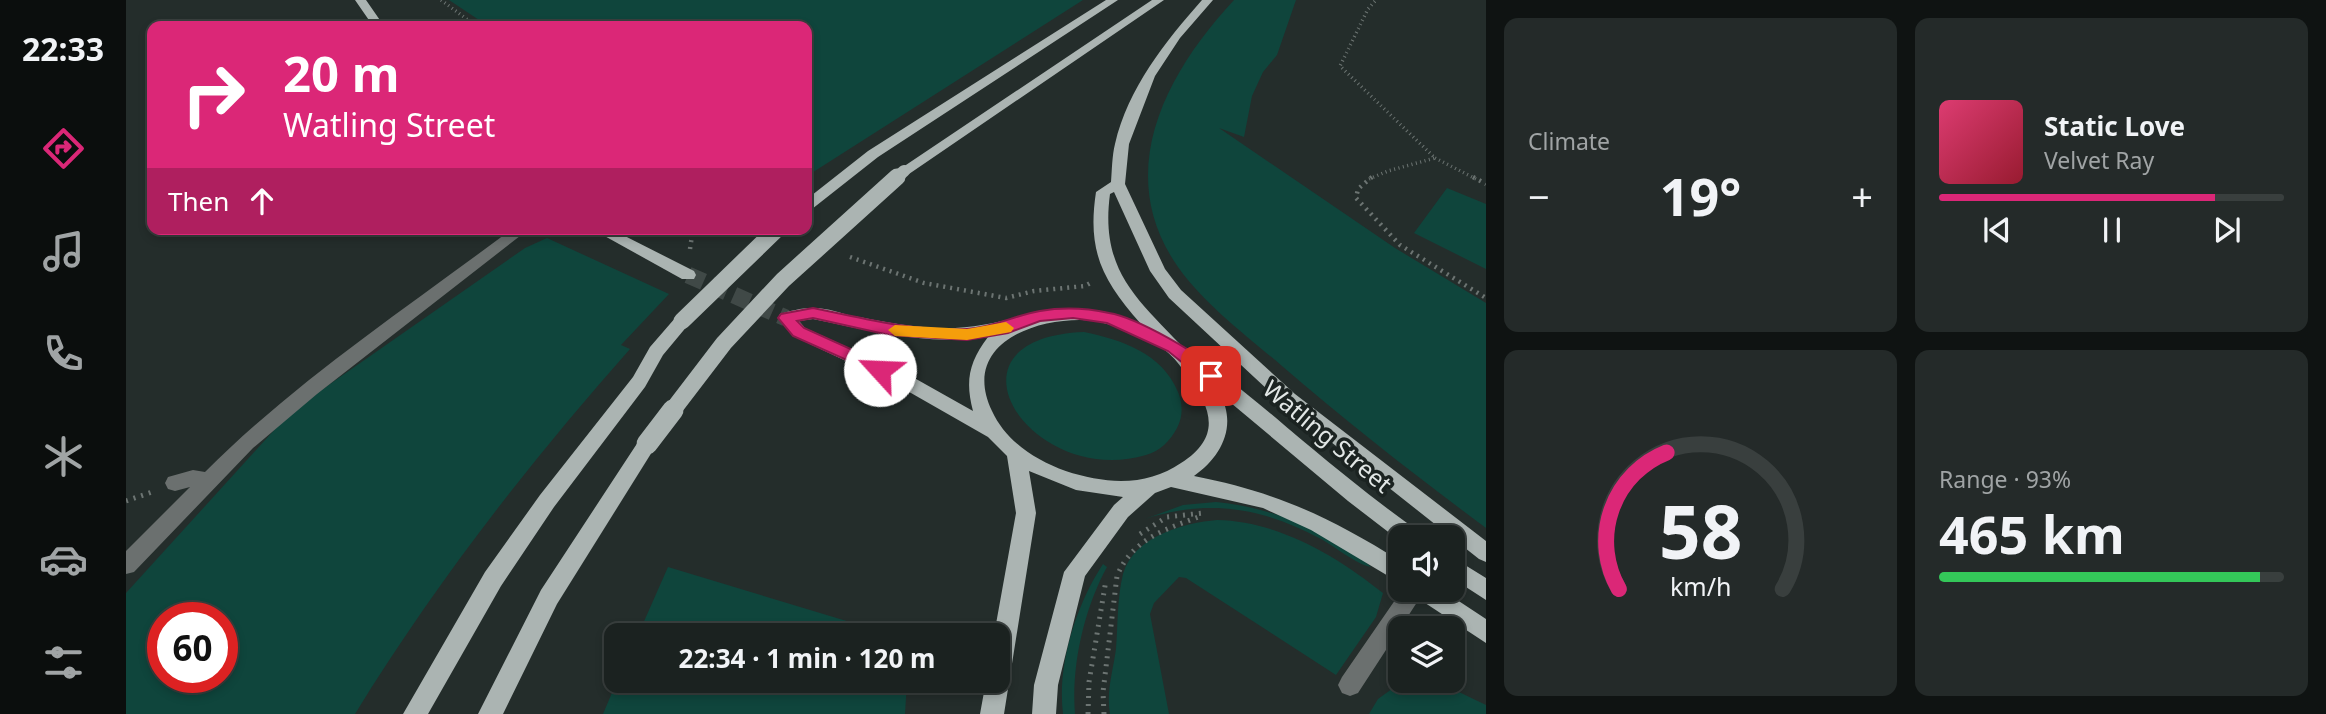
<!DOCTYPE html>
<meta charset="utf-8">
<style>
:root{--surface:#1b2220;--page:#242a29;--text:#f1f3f6;--muted:#a0a4a5;--line:#393f3e;--accent:#db2777}
body{margin:0;font-family:"Noto Sans",sans-serif;background:var(--page);color:var(--text);height:100vh;display:flex;flex-direction:column;font-size:26px;white-space:nowrap}
*{box-sizing:border-box;margin:0}
p{font-size:23px;color:var(--muted)}
.icon{flex:none;width:38px;height:38px;fill:none;stroke:currentColor;stroke-width:2;stroke-linecap:round;stroke-linejoin:round}
.map{position:relative;flex:1;overflow:hidden}
.drawer{display:flex;flex-direction:column;gap:18px;padding:18px;background:#0f1312;width:840px}
.drawer>*{flex:none}
.banner{position:absolute;left:21px;top:21px;width:665px;height:214px;border-radius:14px;box-shadow:0 4px 10px #0003,0 0 0 2px var(--line);background:#db2777;color:#fff;overflow:hidden}
.tools{position:absolute;left:1262px;top:525px;display:grid;gap:14px}
.tools a{display:grid;place-items:center;width:77px;height:77px;border-radius:14px;background:var(--surface);box-shadow:0 4px 10px #0003,0 0 0 2px var(--line);font-size:35px}
.speed{position:absolute;left:21px;top:602px;display:flex;gap:14px;font-size:35px;font-weight:700;text-align:center}
.speed>*{display:grid;place-content:center;width:91px;height:91px;border-radius:50%;background:var(--surface);box-shadow:0 4px 10px #0003,0 0 0 2px var(--line);line-height:1}
.speed .limit{border:10px solid #d22;background:#fff;color:#111}
.pin{position:absolute;display:grid;place-items:center;width:60px;height:60px;color:#fff;margin:-30px;border-radius:14px;box-shadow:0 4px 10px #0006}
.me{position:absolute;width:77px;margin:-38px;rotate:295deg;stroke-linejoin:round;filter:drop-shadow(0 0 5px #0008)}
.turn{display:flex;align-items:center;gap:24px;height:147px;padding:0 21px;font-size:32px}
.turn .icon{width:91px;height:91px;stroke-width:2.5}
.turn b{display:block;font-size:49px;line-height:60px}
.then{display:flex;align-items:center;height:66px;padding:0 21px;background:#0003;gap:14px;font-size:26px}
.big{font-size:52px;font-weight:700;line-height:1.1}
.drawer .widget{flex:1;display:flex;flex-direction:column;justify-content:center;gap:10px;min-width:0;padding:0 24px;border-radius:14px;background:var(--page)}
.drawer .dial{align-items:center;gap:0}
.dial svg{height:182px;overflow:visible;fill:none;stroke:var(--line);stroke-width:7;stroke-linecap:round;text-anchor:middle}
.dial text{fill:var(--text);stroke:none}
.song{display:flex;align-items:center;gap:21px}
.cover{width:84px;height:84px;border-radius:10px;background:linear-gradient(135deg,hsl(340 70% 55%),hsl(350 70% 35%))}
.played{height:7px;border-radius:4px;background:linear-gradient(90deg,var(--accent) 80%,var(--line) 80%)}
.keys{display:flex;justify-content:space-around;direction:ltr}
.heat{display:flex;justify-content:space-between;align-items:center;font-size:38px;direction:ltr}
.charge{height:10px;border-radius:5px;background:linear-gradient(90deg,#34c759 93%,var(--line) 0)}
.drawer .tiles{flex:1;display:grid;gap:18px;grid-template-columns:repeat(2,1fr)}
.trip{position:absolute;left:478px;top:623px;width:406px;height:70px;border-radius:14px;background:var(--surface);box-shadow:0 4px 10px #0003,0 0 0 2px var(--line);font-weight:700;line-height:70px;text-align:center}
main{display:flex;flex:1;min-height:0}
.menu{display:flex;flex-direction:column;width:126px;justify-content:space-around;align-items:center;background:#0b0e0d;color:var(--muted)}
.menu .icon{width:49px;height:49px}
.menu .active{color:var(--accent)}
.menu b{font-size:32px;color:var(--text)}
.map>svg:first-child{display:block}
</style>
<main>
<nav class="menu">
<b>22:33</b>
<svg class="icon active" aria-label="directions" viewBox="0 0 24 24"><path d="M12 3l9 9-9 9-9-9zM9 14v-3h6M13 9l2 2-2 2"/></svg>
<svg class="icon" aria-label="music" viewBox="0 0 24 24"><path d="M9 18V5l10-2v13"/><circle cx="6" cy="18" r="3"/><circle cx="16" cy="16" r="3"/></svg>
<svg class="icon" aria-label="phone" viewBox="0 0 24 24"><path d="M5 4h4l2 5-3 2q2 4 5 5l2-3 5 2v4C11 20 4 13 5 4z"/></svg>
<svg class="icon" aria-label="climate" viewBox="0 0 24 24"><path d="M12 3v18M4 7l16 10M4 17L20 7"/></svg>
<svg class="icon" aria-label="car" viewBox="0 0 24 24"><path d="M5 17H2v-5l4-1 3-4h7l3 4 3 1v5h-3M9 17h6M6 11h13"/><circle cx="7" cy="17" r="2"/><circle cx="17" cy="17" r="2"/></svg>
<svg class="icon" aria-label="filters" viewBox="0 0 24 24"><path d="M4 7h16M4 17h16"/><circle cx="9" cy="7" r="2"/><circle cx="15" cy="17" r="2"/></svg>
</nav>
<div class="map">
<svg width="1360" height="714" viewBox="0 0 1360 714">
<rect width="100%" height="100%" fill="#242d2b"/>
<path fill="#0f453c" fill-rule="evenodd" d="M323,0h634l-276,176v-150h-319z
M1108,0h62l-19,55 -14,17 -11,24 -8,41 -25,-9 176,120 91,55v225c-70,-52 -138,-105 -204,-162 -35,-30 -77,-61 -104,-99 -66,-94 -12,-194 56,-267z
M1321,188l39,16v65l-72,-36z
M421,238l122,56 -48,51 9,4c-102,115 -195,235 -275,365h-229v-121l151,-166 43,-36 205,-143zM37,618h59v59h-59z
M958,332c38,8 78,21 94,60 5,12 5,25 -1,36 -7,13 -17,23 -31,27 -116,34 -214,-117 -62,-123z
M1090,502c53,5 116,28 155,65 -16,-3 -36,-21 -52,-29 -58,-31 -112,-39 -174,-19l38,-14z
M1091,520c61,1 120,36 166,73l-7,24 -40,58 -150,-97 -7,-1 -25,26 -4,11 19,100h-59c-4,-22 3,-43 6,-65 2,-24 1,-51 7,-75 11,-38 61,-51 94,-54z
M977,564l4,3c-23,42 -36,99 -32,147h-12c-6,-49 13,-109 40,-150z
M542,567l225,68h-255z
M491,681h290l-2,33h-302z
M1277,681h33l50,24v9h-117l9,-15z"/>
<g fill="none" stroke-linecap="round" stroke-linejoin="round">
<path stroke="#404947" stroke-width="17" stroke-dasharray="17 8" stroke-linecap="butt" d="M562,275l98,43"/>
<path stroke="#6c7472" stroke-width="3.5" stroke-dasharray="1 3.5" stroke-linecap="butt" d="M315,0l35,26
M1309,158l41,21
M1243,179l19,-8 47,-13 -95,-92 28,-57 8,-9"/>
<path stroke="#6c7472" stroke-width="4.5" stroke-dasharray="2 5" stroke-linecap="butt" d="M1246,177l-14,12 -2,9 44,47 86,53
M1347,177l13,7
M564,249l3,-20
M724,257l74,26 82,15 28,-7 51,-5 7,-4"/>
<path stroke="#6c7472" stroke-width="5" stroke-dasharray="2 6" stroke-linecap="butt" d="M0,501l26,-9
M1014,534l27,-17 36,-4
M962,714l1,-32 17,-102
M978,714l-1,-22 14,-116c15,-37 49,-47 84,-60"/>
<path fill="#6b706f" fill-rule="evenodd" d="M386,229h17l-212,165 -64,54 -119,124 -8,2v-23l64,-64 -15,4 -7,-2 -3,-6 3,-6 25,-7 12,2c92,-92 203,-165 307,-243z
M1276,590h23l-67,103 -8,3 -8,-3 -4,-8 4,-8z"/>
<path fill="#abb4b2" fill-rule="evenodd" d="M229,0h11l18,26h-11z
M980,0h12l-240,157 -66,52 -5,1v-11l61,-48z
M1026,0h12l-255,174 -5,1 -7,-4z
M1076,0h11l-33,38 -25,38 -26,68 -4,40 40,85 16,21 114,104 191,147v21l-7,-3 -196,-155 -114,-106 -19,-27 -36,-79 -4,2c-11,82 33,109 83,164 19,3 95,71 115,87 36,30 72,59 110,86l3,6h-21v4l-52,-40 -129,-108c19,31 3,64 -25,83 82,16 136,41 206,85v22l-89,-53 -48,-22 -92,-21 -16,6 -27,24 -43,59 -27,109 -2,29h-24l2,-29 30,-113 50,-67 9,-8 -47,-7 -47,-19 7,42 -32,201h-24l6,-33h12v-46h-4l22,-122 -9,-57 -19,-19 -91,-52 -104,-49 -15,-18 2,-4c10,-3 21,-6 32,-6 13,-1 28,5 41,8 27,5 53,10 80,12 80,5 126,-42 208,-4 -39,-44 -54,-73 -45,-132l15,-10c1,-12 1,-26 4,-38 13,-56 50,-102 87,-144zM687,319c58,12 115,27 175,18 -19,25 -23,44 -15,74l-64,-36 -104,-47 -6,-7zM956,320c27,1 62,15 84,31 8,6 15,16 21,24 25,33 35,62 -6,88 -18,12 -38,18 -60,18 -48,-1 -108,-24 -129,-70 -31,-65 39,-92 90,-91z
M466,229h19l83,42 2,4 -2,4h-12z
M556,315l6,2 2,4 -2,4 -25,30 -18,32 -91,120 -53,79 -73,128h-25l82,-142 55,-77 93,-118 17,-30 26,-30z
M521,436l7,3 3,5 -100,160 -54,110h-25l63,-124 99,-151z
M1326,557l34,21v22l-34,-22z
M1287,590h29l44,29v24l-70,-46z"/>
<path stroke="#abb4b2" stroke-width="12" d="M769,179l9,-8"/>
<path stroke="#abb4b2" stroke-width="17" d="M556,321l95,-92
M546,411l52,-68 59,-63 114,-103"/>
<path stroke="#abb4b2" stroke-width="21" d="M521,444l26,-34"/>
</g>
<path fill="#db2777" stroke="#8e194d" stroke-width="2" d="M687,308c50,10 102,24 154,21 27,-2 49,-14 73,-18 23,-4 46,-3 69,2 25,4 97,42 110,63l-8,6 -6,-1 -37,-30 -61,-28 -34,-5 -33,3 -32,12 -41,7 -78,-5 -76,-17 -16,3 7,7 82,37 2,5 -8,5 -87,-39 -15,-18 3,-4z"/>
<path fill="#f59e0b" d="M880,322l8,6 -3,4 -44,8 -72,-4 -7,-6 7,-5 72,4z"/>
<g text-anchor="middle" stroke-width="7" stroke-linejoin="round" paint-order="stroke">
<g font-size="24" fill="#e2e7e6" stroke="#1b2321">
<text transform="translate(1201 437) rotate(40)" y="8">Watling Street</text>
</g>
</g>
</svg>
<div class="tools">
<a><svg class="icon" aria-label="sound" viewBox="0 0 24 24"><path d="M4 9h4l5-4v14l-5-4H4zM17 9q2 3 0 6"/></svg></a>
<a><svg class="icon" aria-label="layers" viewBox="0 0 24 24"><path d="M12 4l9 5-9 5-9-5zM3 14l9 5 9-5"/></svg></a>
</div>
<div class="speed"><div class="limit">60</div></div>
<div class="pin" style="left:1085px;top:376px;background:#d93025"><svg class="icon" aria-label="arrive" viewBox="0 0 24 24"><path d="M6 21V4h12l-3 4 3 4H6"/></svg></div>
<svg class="me" style="left:754px;top:370px" viewBox="-20 -20 40 40"><circle r="19" fill="#fff"/><path d="M0-13L10 11 0 6-10 11z" fill="#db2777"/></svg>
<div class="trip">22:34 · 1 min · 120 m</div>
<div class="banner">
<div class="turn"><svg class="icon" aria-label="right" viewBox="0 0 24 24"><path d="M7 20v-9h11M14 6l5 5-5 5"/></svg><div><b>20 m</b>Watling Street</div></div>
<div class="then">Then<svg class="icon" aria-label="ahead" viewBox="0 0 24 24"><path d="M12 20V5M6 11l6-6 6 6"/></svg></div>
</div>
</div>
<section class="drawer">
<div class="tiles">
<div class="widget"><p>Climate</p>
<div class="heat"><a>−</a><b class="big">19°</b><a>+</a></div>
</div>
<div class="widget">
<div class="song"><i class="cover"></i><div><b>Static Love</b><p>Velvet Ray</p></div></div>
<div class="played"></div>
<div class="keys"><svg class="icon" aria-label="previous" viewBox="0 0 24 24"><path d="M18 5L8 12l10 7zM5 5v14"/></svg><svg class="icon" aria-label="pause" viewBox="0 0 24 24"><path d="M8 5v14M16 5v14"/></svg><svg class="icon" aria-label="next" viewBox="0 0 24 24"><path d="M6 5l10 7-10 7zM19 5v14"/></svg></div>
</div>
<div class="widget dial"><svg viewBox="0 0 100 80">
<path d="M14 69A42 42 0 1 1 86 69"/>
<path d="M14 69A42 42 0 0 1 35 9" stroke="#db2777"/>
<text x="50" y="56" font-size="32" font-weight="700">58</text>
<text x="50" y="72" font-size="11">km/h</text>
</svg></div>
<div class="widget"><p>Range · 93%</p><b class="big">465 km</b><div class="charge"></div></div>
</div>
</section>
</main>
